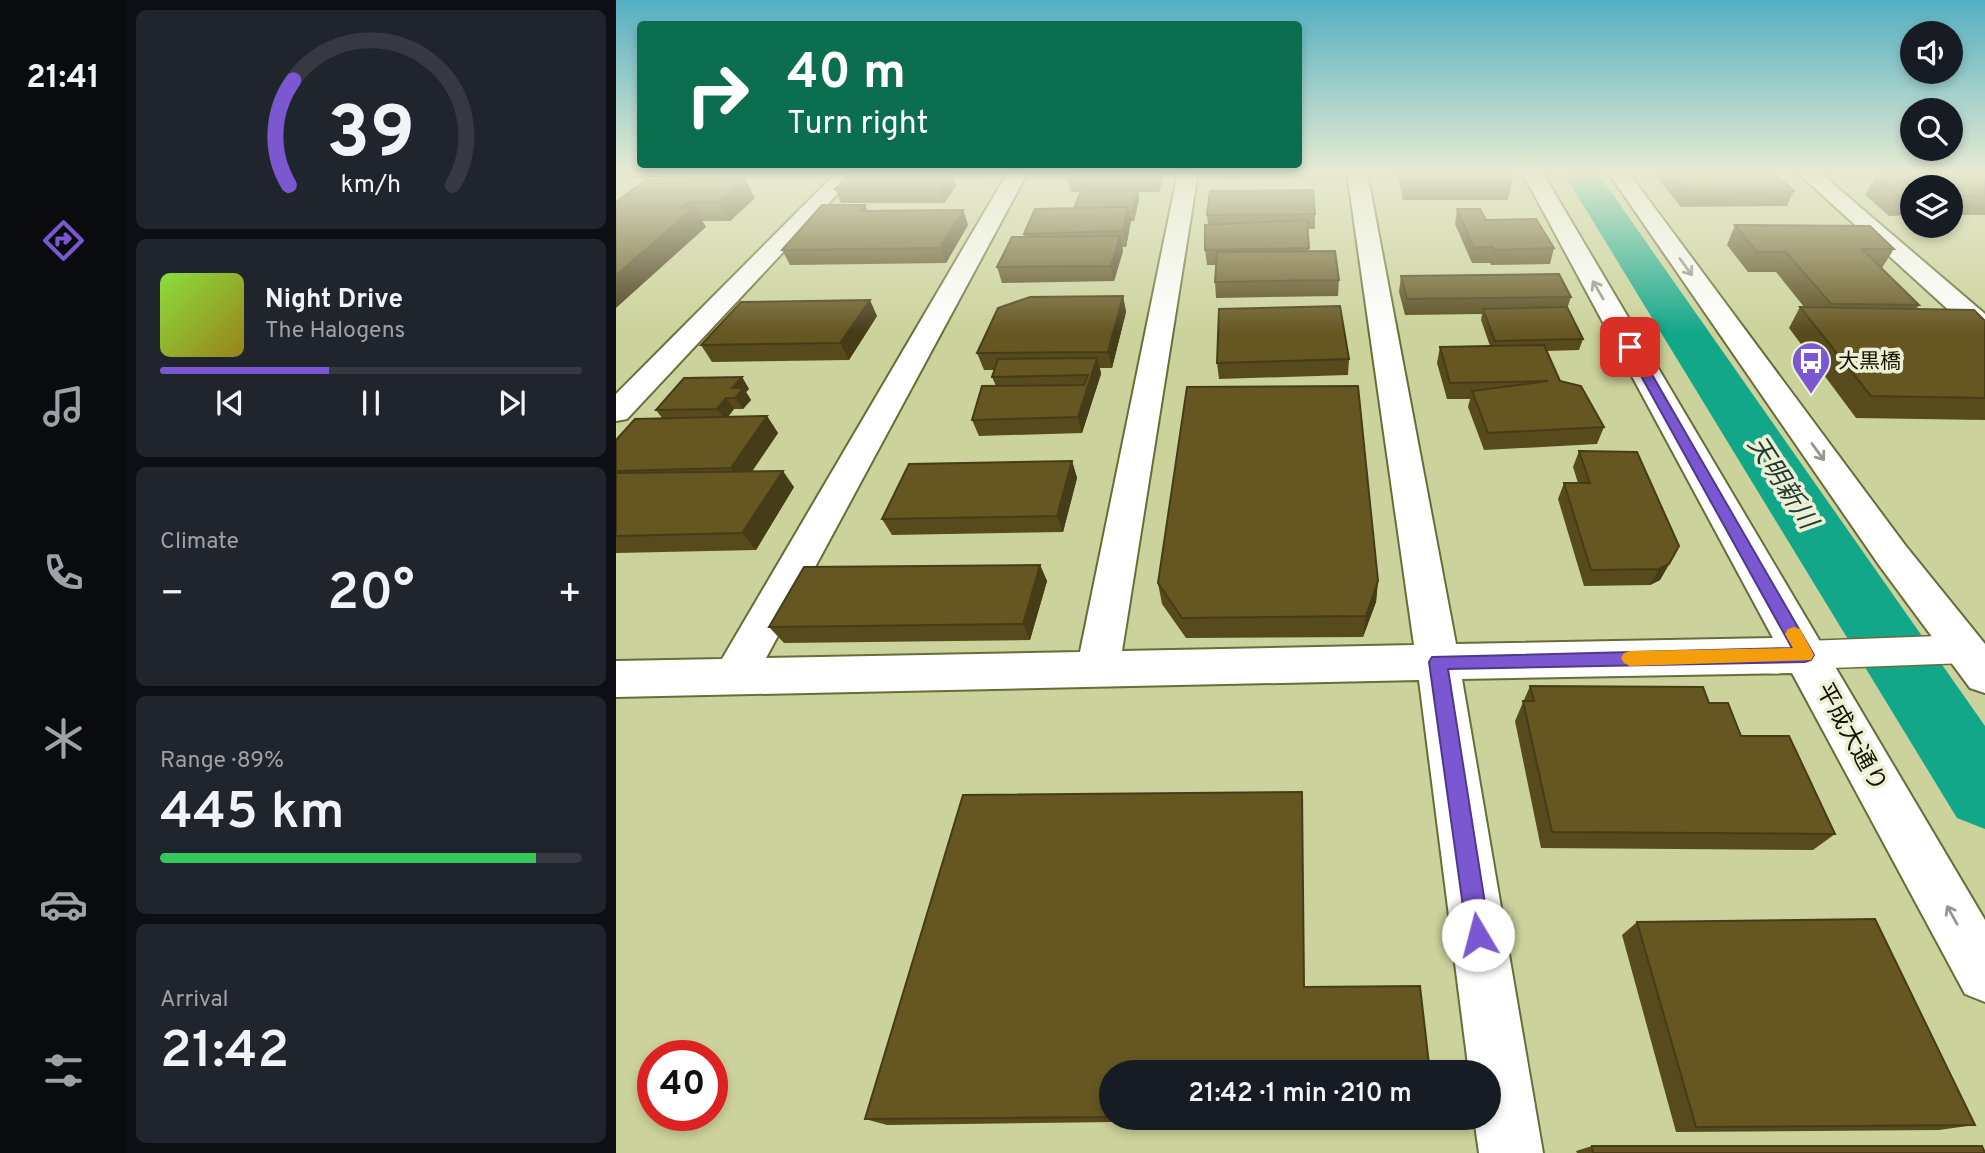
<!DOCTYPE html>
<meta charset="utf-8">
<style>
:root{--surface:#171b24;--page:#20242c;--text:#f1f3f6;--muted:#9ea1a6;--line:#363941;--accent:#7b57d1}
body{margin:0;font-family:Overpass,"Noto Sans JP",sans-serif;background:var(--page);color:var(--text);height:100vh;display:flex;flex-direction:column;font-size:26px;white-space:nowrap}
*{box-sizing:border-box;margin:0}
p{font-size:23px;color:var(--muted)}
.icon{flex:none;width:38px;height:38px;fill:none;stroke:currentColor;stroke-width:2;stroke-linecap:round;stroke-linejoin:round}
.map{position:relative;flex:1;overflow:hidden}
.sheet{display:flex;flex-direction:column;gap:10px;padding:10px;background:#0d0f14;width:490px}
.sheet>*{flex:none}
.banner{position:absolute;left:21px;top:21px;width:665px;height:147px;border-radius:7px;box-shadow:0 4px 10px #0003;background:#0b6e4f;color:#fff;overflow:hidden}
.fabs{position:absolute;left:1284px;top:21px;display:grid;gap:14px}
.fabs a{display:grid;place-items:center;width:63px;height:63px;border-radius:50%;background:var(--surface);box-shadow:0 4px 10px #0003;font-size:35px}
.speed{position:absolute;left:21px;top:1040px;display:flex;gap:14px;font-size:35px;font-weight:700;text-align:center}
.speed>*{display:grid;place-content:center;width:91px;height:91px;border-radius:50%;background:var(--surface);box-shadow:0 4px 10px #0003;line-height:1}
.speed .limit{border:10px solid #d22;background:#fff;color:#111}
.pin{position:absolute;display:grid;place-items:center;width:60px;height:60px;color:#fff;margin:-30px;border-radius:14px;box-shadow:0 4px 10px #0006}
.me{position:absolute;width:77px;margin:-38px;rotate:352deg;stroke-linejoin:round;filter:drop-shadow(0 0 5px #0008)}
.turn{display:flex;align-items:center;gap:24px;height:147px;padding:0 35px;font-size:32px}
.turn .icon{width:91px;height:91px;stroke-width:2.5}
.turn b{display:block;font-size:49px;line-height:60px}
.big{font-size:52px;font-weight:600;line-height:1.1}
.sheet .widget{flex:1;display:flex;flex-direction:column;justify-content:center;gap:10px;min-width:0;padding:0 24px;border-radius:10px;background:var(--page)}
.sheet .dial{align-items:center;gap:0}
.dial svg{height:182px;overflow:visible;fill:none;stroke:var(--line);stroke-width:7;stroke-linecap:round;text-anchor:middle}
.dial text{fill:var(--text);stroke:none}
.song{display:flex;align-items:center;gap:21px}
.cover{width:84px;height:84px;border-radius:10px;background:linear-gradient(135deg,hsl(90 70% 55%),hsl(50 70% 35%))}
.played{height:7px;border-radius:4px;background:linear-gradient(90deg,var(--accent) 40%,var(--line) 40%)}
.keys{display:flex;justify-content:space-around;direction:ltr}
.heat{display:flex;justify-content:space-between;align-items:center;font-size:38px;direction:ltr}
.charge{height:10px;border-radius:5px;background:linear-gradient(90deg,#34c759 89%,var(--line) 0)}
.trip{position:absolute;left:483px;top:1060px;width:402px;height:70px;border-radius:35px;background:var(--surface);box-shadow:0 4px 10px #0003;font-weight:600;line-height:70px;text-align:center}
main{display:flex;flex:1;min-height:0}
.menu{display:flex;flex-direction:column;width:126px;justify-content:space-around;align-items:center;background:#090b0e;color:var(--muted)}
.menu .icon{width:49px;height:49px}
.menu .active{color:var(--accent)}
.menu b{font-size:32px;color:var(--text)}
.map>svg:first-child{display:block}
</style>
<main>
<nav class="menu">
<b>21:41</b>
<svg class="icon active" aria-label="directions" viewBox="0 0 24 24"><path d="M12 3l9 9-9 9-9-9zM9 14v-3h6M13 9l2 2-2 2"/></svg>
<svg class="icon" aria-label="music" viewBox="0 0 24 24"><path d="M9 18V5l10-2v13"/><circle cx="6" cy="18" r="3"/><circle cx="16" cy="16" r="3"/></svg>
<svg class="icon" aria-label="phone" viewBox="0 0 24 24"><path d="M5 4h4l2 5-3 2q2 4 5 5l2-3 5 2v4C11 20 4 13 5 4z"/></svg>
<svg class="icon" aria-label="climate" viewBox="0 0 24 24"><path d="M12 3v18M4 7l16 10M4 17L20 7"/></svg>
<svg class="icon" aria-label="car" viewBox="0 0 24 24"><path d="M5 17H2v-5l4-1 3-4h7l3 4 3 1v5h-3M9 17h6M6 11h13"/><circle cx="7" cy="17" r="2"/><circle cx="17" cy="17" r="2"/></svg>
<svg class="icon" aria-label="filters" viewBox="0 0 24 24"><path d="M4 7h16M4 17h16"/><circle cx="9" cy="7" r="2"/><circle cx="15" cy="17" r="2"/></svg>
</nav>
<section class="sheet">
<div class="widget dial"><svg viewBox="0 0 100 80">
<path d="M14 69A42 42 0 1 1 86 69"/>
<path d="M14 69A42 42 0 0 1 16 23" stroke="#7b57d1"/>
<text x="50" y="56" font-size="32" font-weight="700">39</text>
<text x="50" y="72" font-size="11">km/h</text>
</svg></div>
<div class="widget">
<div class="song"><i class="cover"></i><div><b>Night Drive</b><p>The Halogens</p></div></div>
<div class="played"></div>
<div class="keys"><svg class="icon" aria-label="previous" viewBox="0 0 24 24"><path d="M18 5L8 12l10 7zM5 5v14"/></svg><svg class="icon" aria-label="pause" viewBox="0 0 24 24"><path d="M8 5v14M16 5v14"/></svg><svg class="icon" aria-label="next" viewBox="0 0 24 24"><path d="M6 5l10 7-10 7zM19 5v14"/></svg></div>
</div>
<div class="widget"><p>Climate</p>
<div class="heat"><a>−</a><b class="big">20°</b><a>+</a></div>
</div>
<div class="widget"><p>Range · 89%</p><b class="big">445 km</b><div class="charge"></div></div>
<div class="widget"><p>Arrival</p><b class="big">21:42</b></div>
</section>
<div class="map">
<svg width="1369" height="1153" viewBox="0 0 1369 1153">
<rect width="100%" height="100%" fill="#ccd29b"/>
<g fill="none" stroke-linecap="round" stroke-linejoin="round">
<path fill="#13a789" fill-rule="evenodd" d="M947,172h34l388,554v103l-28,-11z"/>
<g stroke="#686c39" stroke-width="3">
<path id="minor" d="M1350,635l12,4 5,10 -5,10 -12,4 -161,6 -12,-4 -5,-10 5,-10 12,-4z"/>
</g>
<g stroke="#686c39" stroke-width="4">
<path id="tertiary" d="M221,172h21l-231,247 -11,2v-27z
M392,172h20l-262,486 314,-6 98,-480h20l-76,479 292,-6 -67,-473h20l89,472 317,-6 -251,-466h20l443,748v82l-20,-8 -173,-321 -330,6 81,474h-64l-5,-35h15v-45h-20l-50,-393 -803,17v-36l106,-2z
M992,172h20l277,373 80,99v49l-15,-5 -91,-123z
M1181,172h22l166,142v22l-10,-2z"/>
</g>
<use href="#minor" fill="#fff" fill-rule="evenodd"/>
<use href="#tertiary" fill="#fff" fill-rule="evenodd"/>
</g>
<path fill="#574a1d" d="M0,172h177l-5,5 -172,1z
M235,172h147l-3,4 -42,1 3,9 -12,17h-103l-6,-14z
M548,172l-5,20h-21l1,7 -5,22h-3l-5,26h-4l1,4 -9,30 -112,2 -5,-16 28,-30 -1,-3 50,-26 6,-16h-9l-4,-14z
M607,172h85v4l-85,3z
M781,172h110l5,9 -4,19h-105z
M1038,172h133l-1,1h-12l20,18 -7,15 -106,1 -27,-33z
M1341,172h28v43h-34v-28h-38v28l-24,1 -24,-21 10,-18h89z
M139,198l-25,23h-28l4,6 -90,-25z
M249,205l3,6 95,-1 5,15 -22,38 -156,2 -8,-15z
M841,209l29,11 68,28 -4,16 -59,1 -1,-2h-18l-17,-39z
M699,214v15h-7l1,22 30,29 -1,16 -122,2 -1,-16 1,-17h-9l-2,-15 3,-25 -1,-10z
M1119,225l159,24 -12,19 37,37 -3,4 69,12v99l-129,-2 -67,-90 11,-21 5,1 -29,-36h-28l-21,-27z
M785,276l170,21 -4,12 16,30 -4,11 -33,1 14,30 44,46 -7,17 -113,6 -16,-43 2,-8h-23l-10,-36 3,-16 50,-1 -9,-26 1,-6 -77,1 -6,-23z
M507,296l3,16 -14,56h-12l1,6 -19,59 -103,3 -7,-16 24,-34 -4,-9 2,-7h-10l-7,-17z
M261,316l-28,44 -137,2 -11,-17z
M733,359l-1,16 -129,4 -2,-16z
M126,377l7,12 -3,3 5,8 -8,9h-9l-6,8 39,-1 11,17 -26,38 42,16 -38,63 -140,3v-113l46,-22 -6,-8z
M963,451l91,112 -10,17 -10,5 -66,1 -26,-87 6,-16h14l-5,-16z
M456,461l5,17 -14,54 -171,3 -10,-16z
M424,565l7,16 -17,59 -246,3 -15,-16z
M762,581l-2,21 -13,35 -177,1 -24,-34 -4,-21z
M914,686l179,17 126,131 -22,16 -272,-2 -26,-127z
M1021,922l338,203 -36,5 -263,2 -54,-197z
M688,987l-193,86v45h317l-541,7 -22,-6z
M976,1146l393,7h-408l-1,-2z"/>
<path fill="#473c18" d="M169,172h8l-5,5z
M336,172l4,14 -12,17 -5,-15z
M542,172h6l-5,20 -2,-15z
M129,179l10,19 -25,23 -11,-19z
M522,189l1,10 -5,22 -2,-10z
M71,202l5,8 2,-2 12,19 -90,81v-33z
M249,205l6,14 -12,-8z
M512,207l3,14 -5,26 -3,-16z
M347,210l5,15 -22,38 -6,-15z
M504,236l3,15 -9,30 -3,-15z
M507,296l3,16 -14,56 -4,-16z
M254,300l7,16 -28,44 -9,-17z
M481,358l4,16 -19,59 -4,-16z
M126,377l7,12 -3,3 5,8 -8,9 -8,-11 -3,-10z
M110,398l8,11 -9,11 -8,-11z
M151,416l11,17 -35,52 -12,-17z
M456,461l5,17 -14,54 -6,-16z
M167,471l11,16 -38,63 -14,-17z
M1063,546l-19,34 -10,5 9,-16z
M424,565l7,16 -17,59 -7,-16z
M762,581l-2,21 -13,35 3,-21z"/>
<path fill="#655622" stroke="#473c18" stroke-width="2" d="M235,172h100l-12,16 -104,1z
M454,172h88l-1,5 -90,1z
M787,172h104l5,9h-107z
M1053,172h103l22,19 -108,1z
M1369,176v20h-34v-9h-38v10h-13l-25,-20z
M129,179l-26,23h-32l-6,6h13l-78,67v-73l30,-22z
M466,189h56l-6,22h-3l-1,-4 -54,1z
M697,190l2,24 -108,1 3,-24z
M206,205h43l-6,6 104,-1 -23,38 -158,2z
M512,207l-5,24 -99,3 11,-25z
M841,209h23l6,11 50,-1 18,29 -60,2 -1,-3 -19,1z
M691,220l2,28 -104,2v-25z
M1119,225l135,1 24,23h-32l57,56 -88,-1 -45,-52h-29z
M504,236l-9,30 -114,1 15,-30z
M719,251l4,29 -124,2 2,-30z
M943,274l12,23 -164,2 -6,-23z
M507,296l-15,56 -131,1 21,-45 32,-11z
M254,300l-30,43 -139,2 40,-43z
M724,306l9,53 -132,4 2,-54z
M951,307l16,32 -88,2 -12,-32z
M1184,307l174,3 11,11v77l-114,-2z
M928,345l16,36 21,5 23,41 -116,6 -16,-42 76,-10 -98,2 -10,-36z
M481,358l-19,59 -106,3 10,-34 102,-1 4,-10 -96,2 6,-18z
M126,377l-10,11h11l-8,10h-9l-9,11 -61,1 28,-32z
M742,386l20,195 -12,35 -184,2 -24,-35 29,-196z
M151,416l-36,52 -115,3v-31l19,-21z
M963,451l58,1 42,94 -10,18 -10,5 -68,1 -27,-87h26z
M456,461l-15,55 -175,3 27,-55z
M167,471l-41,62 -126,3v-63z
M424,565l-17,59 -254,3 35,-60z
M914,686l173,1 6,16h19l13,33h48l46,98 -283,-2 -29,-131h11z
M686,792l2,195 116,-1 10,87h-319v44l-246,2 98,-324z
M1259,919l100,206 -279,2 -59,-205z
M976,1146h390l3,7h-392z"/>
<defs><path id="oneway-shaft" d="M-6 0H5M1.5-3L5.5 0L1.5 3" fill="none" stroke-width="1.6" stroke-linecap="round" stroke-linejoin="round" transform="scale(1.75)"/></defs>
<g stroke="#95968d">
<use href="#oneway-shaft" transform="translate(1070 267) rotate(54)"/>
<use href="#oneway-shaft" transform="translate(982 290) rotate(-120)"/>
<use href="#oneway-shaft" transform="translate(1202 452) rotate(54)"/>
<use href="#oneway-shaft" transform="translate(1336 915) rotate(-119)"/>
</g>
<linearGradient id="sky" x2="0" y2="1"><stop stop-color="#53afc2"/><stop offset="0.52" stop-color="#e8ebd2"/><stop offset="1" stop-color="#e8ebd2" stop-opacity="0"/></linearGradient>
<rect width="1369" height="333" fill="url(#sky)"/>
<path fill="#7b57d1" stroke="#503988" stroke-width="2" d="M1014,343l6,4 178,308 -3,5 -6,2 -357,7 42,266 -4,8 -8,3 -8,-3 -3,-8 -38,-273 3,-5 360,-9 -167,-301z"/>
<path fill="#f59e0b" d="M1178,627l6,2 14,26 -3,5 -181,6 -6,-3 -3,-5 3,-5 6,-2 163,-3 -8,-14 3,-5z"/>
<defs>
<g id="bus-pin" transform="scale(2.0125)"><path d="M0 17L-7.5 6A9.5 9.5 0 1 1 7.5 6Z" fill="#7b57d1" stroke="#edf0d5"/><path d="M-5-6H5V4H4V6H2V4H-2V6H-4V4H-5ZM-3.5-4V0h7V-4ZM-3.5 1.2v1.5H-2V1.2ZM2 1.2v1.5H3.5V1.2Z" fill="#fff"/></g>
</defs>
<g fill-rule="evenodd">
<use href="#bus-pin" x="1195" y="361"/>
</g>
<g text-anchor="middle" stroke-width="7" stroke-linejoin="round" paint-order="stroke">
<g font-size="21" fill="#141502" stroke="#edf0d5" text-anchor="start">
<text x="1222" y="368">大黒橋</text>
</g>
<g font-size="24" fill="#141502" stroke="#edf0d5">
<text transform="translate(1236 737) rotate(61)" y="8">平成大通り</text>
</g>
<g font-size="26" font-style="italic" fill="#203b34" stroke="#edf0d5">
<text transform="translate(1167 482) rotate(57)" y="9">天明新川</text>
</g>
</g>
</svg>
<div class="fabs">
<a><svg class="icon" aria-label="sound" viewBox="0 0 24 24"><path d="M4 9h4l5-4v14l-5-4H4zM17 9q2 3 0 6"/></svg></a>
<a><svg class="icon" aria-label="search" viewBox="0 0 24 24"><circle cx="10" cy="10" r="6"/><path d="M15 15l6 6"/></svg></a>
<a><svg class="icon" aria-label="layers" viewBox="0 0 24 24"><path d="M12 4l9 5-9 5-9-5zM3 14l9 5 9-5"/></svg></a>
</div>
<div class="speed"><div class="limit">40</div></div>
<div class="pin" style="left:1014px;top:347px;background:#d93025"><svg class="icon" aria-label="arrive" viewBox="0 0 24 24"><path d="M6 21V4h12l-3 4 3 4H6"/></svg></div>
<svg class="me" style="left:862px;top:935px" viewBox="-20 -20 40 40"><circle r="19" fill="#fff"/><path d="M0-13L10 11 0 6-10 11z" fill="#7b57d1"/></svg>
<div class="trip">21:42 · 1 min · 210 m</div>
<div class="banner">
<div class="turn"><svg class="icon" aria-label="right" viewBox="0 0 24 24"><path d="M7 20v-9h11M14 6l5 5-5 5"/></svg><div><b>40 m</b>Turn right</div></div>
</div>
</div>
</main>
